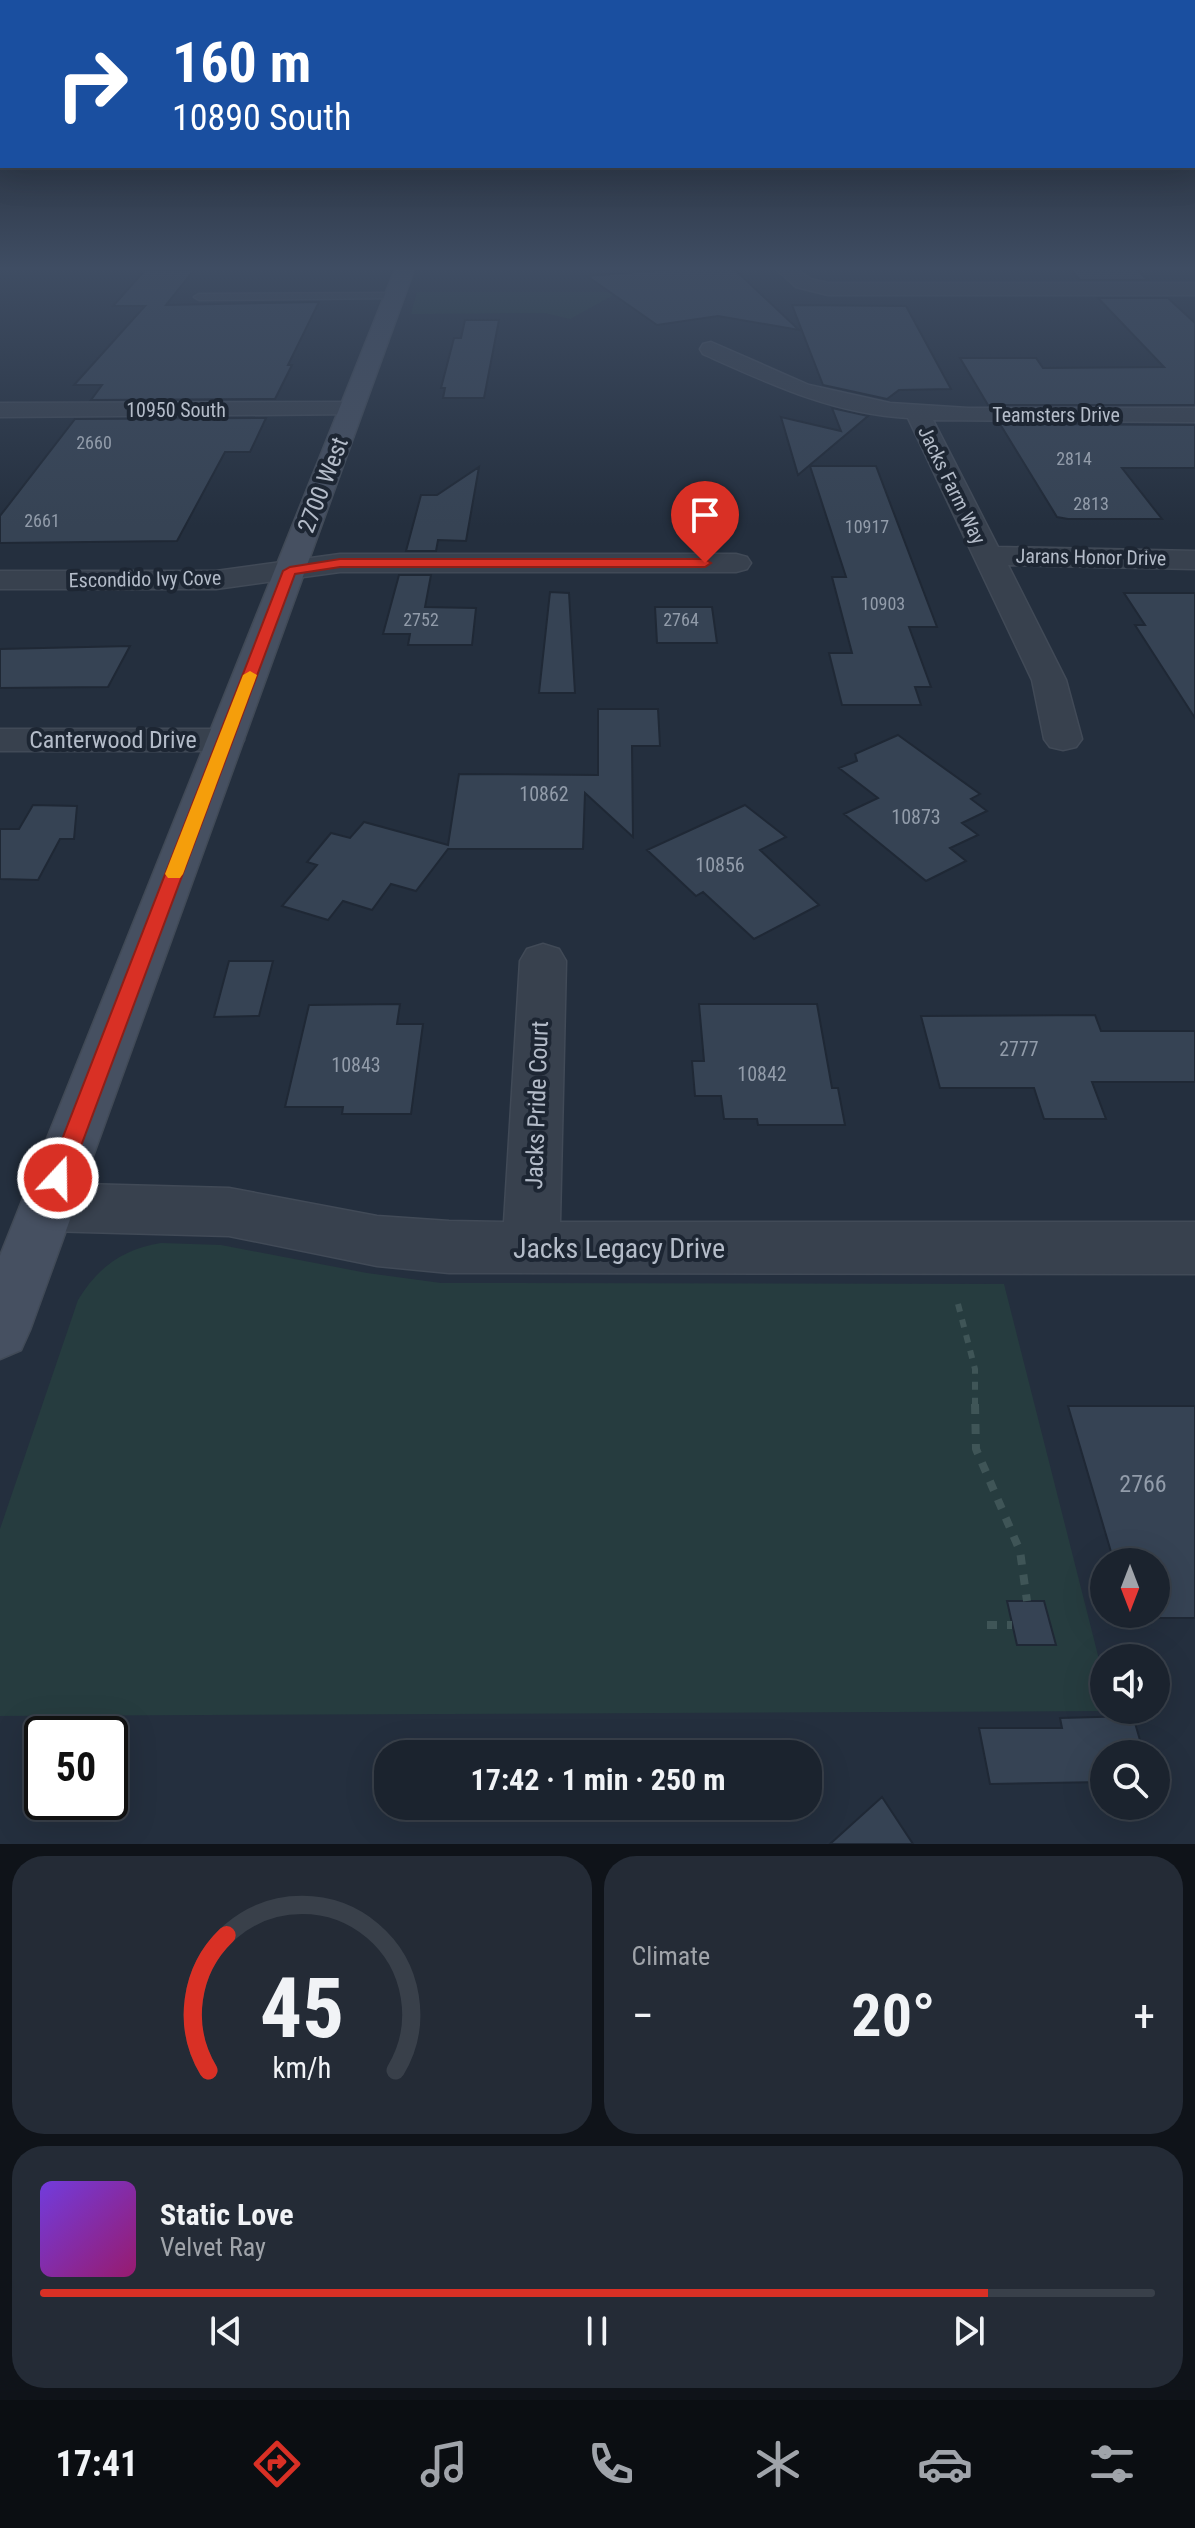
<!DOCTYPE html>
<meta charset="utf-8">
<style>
:root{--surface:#1b232e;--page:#242b36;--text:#f1f3f6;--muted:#a0a4aa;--line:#39404a;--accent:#d93025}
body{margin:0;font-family:"Roboto Condensed",sans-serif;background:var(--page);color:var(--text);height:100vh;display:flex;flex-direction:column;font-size:30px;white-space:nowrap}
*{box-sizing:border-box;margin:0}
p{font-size:26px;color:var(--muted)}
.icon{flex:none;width:44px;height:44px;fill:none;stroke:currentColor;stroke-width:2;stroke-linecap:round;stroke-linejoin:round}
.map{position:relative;height:1844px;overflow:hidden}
.details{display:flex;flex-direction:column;gap:12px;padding:12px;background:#0f1319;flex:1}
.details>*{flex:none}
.hud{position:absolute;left:0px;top:0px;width:1196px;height:168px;box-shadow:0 8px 32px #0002,0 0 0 2px var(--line);background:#1a4fa0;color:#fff;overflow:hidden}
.needle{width:52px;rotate:180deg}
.fabs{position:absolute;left:1090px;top:1548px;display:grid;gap:16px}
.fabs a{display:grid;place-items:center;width:80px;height:80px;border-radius:50%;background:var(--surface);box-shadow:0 8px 32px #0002,0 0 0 2px var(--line);font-size:40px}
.speed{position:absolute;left:24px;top:1716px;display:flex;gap:16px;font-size:40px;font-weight:700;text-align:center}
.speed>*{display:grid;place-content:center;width:104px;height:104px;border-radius:50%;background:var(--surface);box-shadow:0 8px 32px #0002,0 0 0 2px var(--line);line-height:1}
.speed .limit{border:4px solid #111;border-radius:12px;background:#fff;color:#111}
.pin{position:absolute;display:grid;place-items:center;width:68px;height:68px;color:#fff;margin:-82px -34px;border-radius:50% 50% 50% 0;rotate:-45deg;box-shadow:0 0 8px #0007}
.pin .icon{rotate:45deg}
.me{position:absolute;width:88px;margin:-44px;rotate:21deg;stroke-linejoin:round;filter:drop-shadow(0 0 6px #0008)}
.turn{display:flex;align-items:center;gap:28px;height:168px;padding:0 40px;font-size:36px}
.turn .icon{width:104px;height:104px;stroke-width:2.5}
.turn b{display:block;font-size:56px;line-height:68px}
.big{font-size:60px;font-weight:700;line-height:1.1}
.details .widget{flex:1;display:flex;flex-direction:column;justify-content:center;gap:12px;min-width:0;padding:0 28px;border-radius:32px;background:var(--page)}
.details .dial{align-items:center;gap:0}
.dial svg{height:208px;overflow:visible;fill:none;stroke:var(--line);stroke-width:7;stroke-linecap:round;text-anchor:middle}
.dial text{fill:var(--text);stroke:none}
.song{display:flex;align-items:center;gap:24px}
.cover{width:96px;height:96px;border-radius:12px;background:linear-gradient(135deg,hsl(260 70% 55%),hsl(320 70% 35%))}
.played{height:8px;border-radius:4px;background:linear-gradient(90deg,var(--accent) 85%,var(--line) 85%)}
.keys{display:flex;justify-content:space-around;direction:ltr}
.heat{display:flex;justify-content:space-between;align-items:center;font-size:44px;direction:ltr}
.details .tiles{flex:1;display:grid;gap:12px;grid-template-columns:1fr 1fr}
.widget:last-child{grid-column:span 2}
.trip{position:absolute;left:374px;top:1740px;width:448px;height:80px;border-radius:32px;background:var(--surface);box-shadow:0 8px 32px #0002,0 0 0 2px var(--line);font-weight:700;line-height:80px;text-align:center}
.dock{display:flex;height:128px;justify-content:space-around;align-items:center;background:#0b0e12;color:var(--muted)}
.dock .icon{width:56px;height:56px}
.dock .selected{color:var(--accent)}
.dock b{font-size:36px;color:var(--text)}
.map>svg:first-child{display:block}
</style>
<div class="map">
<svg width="1195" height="1844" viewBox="0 0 1195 1844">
<rect width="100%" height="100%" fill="#242f3e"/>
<path fill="#263c3f" d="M417,292h202l-49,27 -25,-6 -134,1z
M161,1243l60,2 146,28 74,10 563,1 100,395v31l8,1 -1112,5v-187l78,-229c20,-33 45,-51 83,-57z"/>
<path fill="#364354" stroke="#1f2835" stroke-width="2" d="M699,267h33l67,63 -81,-14 -61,9 -70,-49z
M1068,267h67l13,13h-68z
M145,270h49l-28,35 153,-3 -31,63h4l-17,34 -184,1 11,-15h-28l71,-79h-32z
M1098,298h70l27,25v82h-207l-28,-47h76l7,10 121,-1z
M792,305l114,1 45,83 -52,1 -12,9 -64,-14z
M465,320h34l-15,78h-41l2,-10h-4l13,-50h7z
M832,408l36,8 -70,59 -17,-58 60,14z
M266,418l-16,34h-25l-48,89 -177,2v-27l75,-97z
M1000,424l195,1v43h-73l40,51h-94l-11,-2z
M810,466h66l61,161h-28l22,60h-16l6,18h-79l-13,-52h23l-20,-76h14z
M479,467l-13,74 -28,-1 -2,11h-30l15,-56h16z
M399,575h32l-6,32 51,1 -4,37h-64l2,-11h-27z
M550,592l19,1 6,100h-36z
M1124,593h71v125l-60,-93h10z
M655,607h57l5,36h-60z
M130,646l-22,41 -108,1v-39z
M598,709h60l2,37h-28l1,91 -48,-44 -2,56h-135l-32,42 -25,-7 -19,26 -29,-9 -15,19 -46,-14 35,-41 -10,-3 24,-29 19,5 14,-16 84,23 11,-71 139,1z
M898,735l82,59 -9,5 16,12 -25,12 16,12 -28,13 16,13 -40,20 -82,-67 34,-16 -39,-30 18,-7 -2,-7z
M33,805l44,1 -3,33h-14l-22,41 -38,-1v-50h19z
M745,805l41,32 -26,13 59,55 -65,34 -51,-47 -7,4 -49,-46z
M229,961h44l-14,55 -45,1z
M400,1004l-3,20h26l-12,90h-69l1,-7h-58l24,-102z
M699,1004h118l15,84h6l7,37h-87l-1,-6h-33l-3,-23h-26l-3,-35h12z
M1095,1015l6,16h94v51h-103l14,37h-62l-10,-31h-94l-19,-72z
M1068,1406h127v212h-65l-1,-4h27v-52h-42z
M1007,1601h37l12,44h-39z
M1133,1716l11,38h-40v28l-114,2 -11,-56h83l-2,-10z
M882,1797l31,47h-83z"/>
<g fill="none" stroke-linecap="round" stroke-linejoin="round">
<g stroke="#414a57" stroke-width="3">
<path id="lane" d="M395,293l4,1v4l-200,2 -5,-3 5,-3z"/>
</g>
<g stroke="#414a57" stroke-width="3">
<path id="street" d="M774,267h21l15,12 18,4h367v12h-367l-32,-8z
M711,342l98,43 81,18 78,5h227v14l-262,-2 65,127 197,4v18l-187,-4 58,115 16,59 -6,8 -13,3 -13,-3 -6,-8 -12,-59 -124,-262c-75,-4 -138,-34 -205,-64l-3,-5 3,-5z
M351,402l9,2 3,5 -3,5 -360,3v-14z
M340,554h396l11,3 4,6 -4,6 -11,3h-396l-124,17h-216v-18h216z
M0,729h225l13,3 6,8 -6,8 -13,3h-225z
M543,944l16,5 7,12 -6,261h635v52l-746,-1 -72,-7 -148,-30 -182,-5 -19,-7 -8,-17 8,-17 19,-7 182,5 148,28 72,5 55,1 16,-261 7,-12z"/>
</g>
<g stroke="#414a57" stroke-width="3">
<path id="secondary" d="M396,267h19l-385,1063 -9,20 -21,9v-103z"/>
</g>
<path stroke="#3f5557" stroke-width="6" stroke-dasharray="8 8" stroke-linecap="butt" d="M958,1304l17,65v37"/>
<path stroke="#3f5557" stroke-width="8" stroke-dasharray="10 10" stroke-linecap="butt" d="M975,1404l1,45 44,102 7,50
M987,1625h25"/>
<use href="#lane" fill="#38414e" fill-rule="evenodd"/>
<use href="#street" fill="#38414e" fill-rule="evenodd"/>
<use href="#secondary" fill="#465061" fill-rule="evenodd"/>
</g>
<linearGradient id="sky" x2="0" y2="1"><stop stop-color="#141a22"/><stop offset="0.51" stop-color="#3f4d63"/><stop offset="1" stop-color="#3f4d63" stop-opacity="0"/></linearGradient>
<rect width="1195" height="526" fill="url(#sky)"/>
<path fill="#d93025" stroke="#8d1f18" stroke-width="2" d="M340,559h365l6,4 -6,4h-365l-45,7 -226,604 -3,6 -8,3 -8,-3 -3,-6 236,-607 7,-4z"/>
<path fill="#f59e0b" d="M250,671l7,4 -74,199 -3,4h-12l-3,-4 78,-199z"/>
<g text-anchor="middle" stroke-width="8" stroke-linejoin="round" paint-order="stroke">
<g font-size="18" fill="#929caa">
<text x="94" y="449">2660</text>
<text x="1074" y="465">2814</text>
<text x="1091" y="510">2813</text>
<text x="42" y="527">2661</text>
<text x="867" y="533">10917</text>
<text x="883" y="610">10903</text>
<text x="421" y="626">2752</text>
<text x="681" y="626">2764</text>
</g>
<g font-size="20" fill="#b4bcc9" stroke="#1d2633">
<text x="176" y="417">10950 South</text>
<text x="1056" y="422">Teamsters Drive</text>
<text transform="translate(952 485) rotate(64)" y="7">Jacks Farm Way</text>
<text transform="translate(1091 557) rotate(1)" y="7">Jarans Honor Drive</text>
<text transform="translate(145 579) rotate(-1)" y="7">Escondido Ivy Cove</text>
</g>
<g font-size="20" fill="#929caa">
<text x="544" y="801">10862</text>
<text x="916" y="824">10873</text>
<text x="720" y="872">10856</text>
<text x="1019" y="1056">2777</text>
<text x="356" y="1072">10843</text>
<text x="762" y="1081">10842</text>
</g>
<g font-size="24" fill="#b4bcc9" stroke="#1d2633">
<text transform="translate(323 485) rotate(-69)" y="8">2700 West</text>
<text x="113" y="748">Canterwood Drive</text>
<text transform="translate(537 1105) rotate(-88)" y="8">Jacks Pride Court</text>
</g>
<g font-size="24" fill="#929caa">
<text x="1143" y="1492">2766</text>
</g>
<g font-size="28" fill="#b4bcc9" stroke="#1d2633">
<text x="619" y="1258">Jacks Legacy Drive</text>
</g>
</g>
</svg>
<div class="fabs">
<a><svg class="needle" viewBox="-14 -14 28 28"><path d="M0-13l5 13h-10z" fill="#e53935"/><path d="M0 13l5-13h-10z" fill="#a0a4aa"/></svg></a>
<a><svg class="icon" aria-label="sound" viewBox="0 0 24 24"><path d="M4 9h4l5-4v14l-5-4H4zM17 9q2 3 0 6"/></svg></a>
<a><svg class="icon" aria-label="search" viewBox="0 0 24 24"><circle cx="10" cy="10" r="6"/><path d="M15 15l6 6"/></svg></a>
</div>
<div class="speed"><div class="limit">50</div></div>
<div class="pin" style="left:705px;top:563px;background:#d93025"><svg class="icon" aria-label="arrive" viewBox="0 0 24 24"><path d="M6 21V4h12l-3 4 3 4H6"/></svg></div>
<svg class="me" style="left:58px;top:1178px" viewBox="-20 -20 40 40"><circle r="17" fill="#d93025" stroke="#fff" stroke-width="3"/><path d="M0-11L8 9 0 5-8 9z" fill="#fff"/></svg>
<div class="trip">17:42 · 1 min · 250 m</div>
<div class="hud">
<div class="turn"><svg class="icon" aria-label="right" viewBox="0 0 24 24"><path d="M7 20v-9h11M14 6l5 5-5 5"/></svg><div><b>160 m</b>10890 South</div></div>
</div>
</div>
<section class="details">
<div class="tiles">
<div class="widget dial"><svg viewBox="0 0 100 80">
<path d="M14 69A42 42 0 1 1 86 69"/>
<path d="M14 69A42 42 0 0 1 21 17" stroke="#d93025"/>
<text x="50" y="56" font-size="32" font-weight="700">45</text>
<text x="50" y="72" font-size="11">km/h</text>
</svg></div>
<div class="widget"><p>Climate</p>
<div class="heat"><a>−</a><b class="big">20°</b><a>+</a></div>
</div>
<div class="widget">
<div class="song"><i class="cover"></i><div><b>Static Love</b><p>Velvet Ray</p></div></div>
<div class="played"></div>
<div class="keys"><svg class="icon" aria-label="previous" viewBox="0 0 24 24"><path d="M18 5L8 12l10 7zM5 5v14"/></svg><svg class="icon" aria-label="pause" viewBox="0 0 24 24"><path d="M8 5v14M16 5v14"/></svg><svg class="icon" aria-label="next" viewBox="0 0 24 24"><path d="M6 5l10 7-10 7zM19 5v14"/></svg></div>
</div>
</div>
</section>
<nav class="dock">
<b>17:41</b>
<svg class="icon selected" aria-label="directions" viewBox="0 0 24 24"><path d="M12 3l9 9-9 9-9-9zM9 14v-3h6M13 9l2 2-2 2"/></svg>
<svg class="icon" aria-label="music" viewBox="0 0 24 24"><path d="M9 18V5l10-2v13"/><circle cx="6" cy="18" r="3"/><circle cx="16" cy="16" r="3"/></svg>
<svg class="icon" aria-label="phone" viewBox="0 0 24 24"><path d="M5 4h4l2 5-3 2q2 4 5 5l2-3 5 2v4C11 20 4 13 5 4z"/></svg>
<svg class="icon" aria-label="climate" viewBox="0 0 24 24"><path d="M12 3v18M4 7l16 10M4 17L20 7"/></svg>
<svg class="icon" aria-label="car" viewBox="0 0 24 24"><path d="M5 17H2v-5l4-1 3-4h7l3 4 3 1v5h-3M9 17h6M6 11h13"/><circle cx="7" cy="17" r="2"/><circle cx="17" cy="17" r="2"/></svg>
<svg class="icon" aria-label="filters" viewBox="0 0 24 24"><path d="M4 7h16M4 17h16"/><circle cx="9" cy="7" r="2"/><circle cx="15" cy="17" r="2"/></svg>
</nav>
